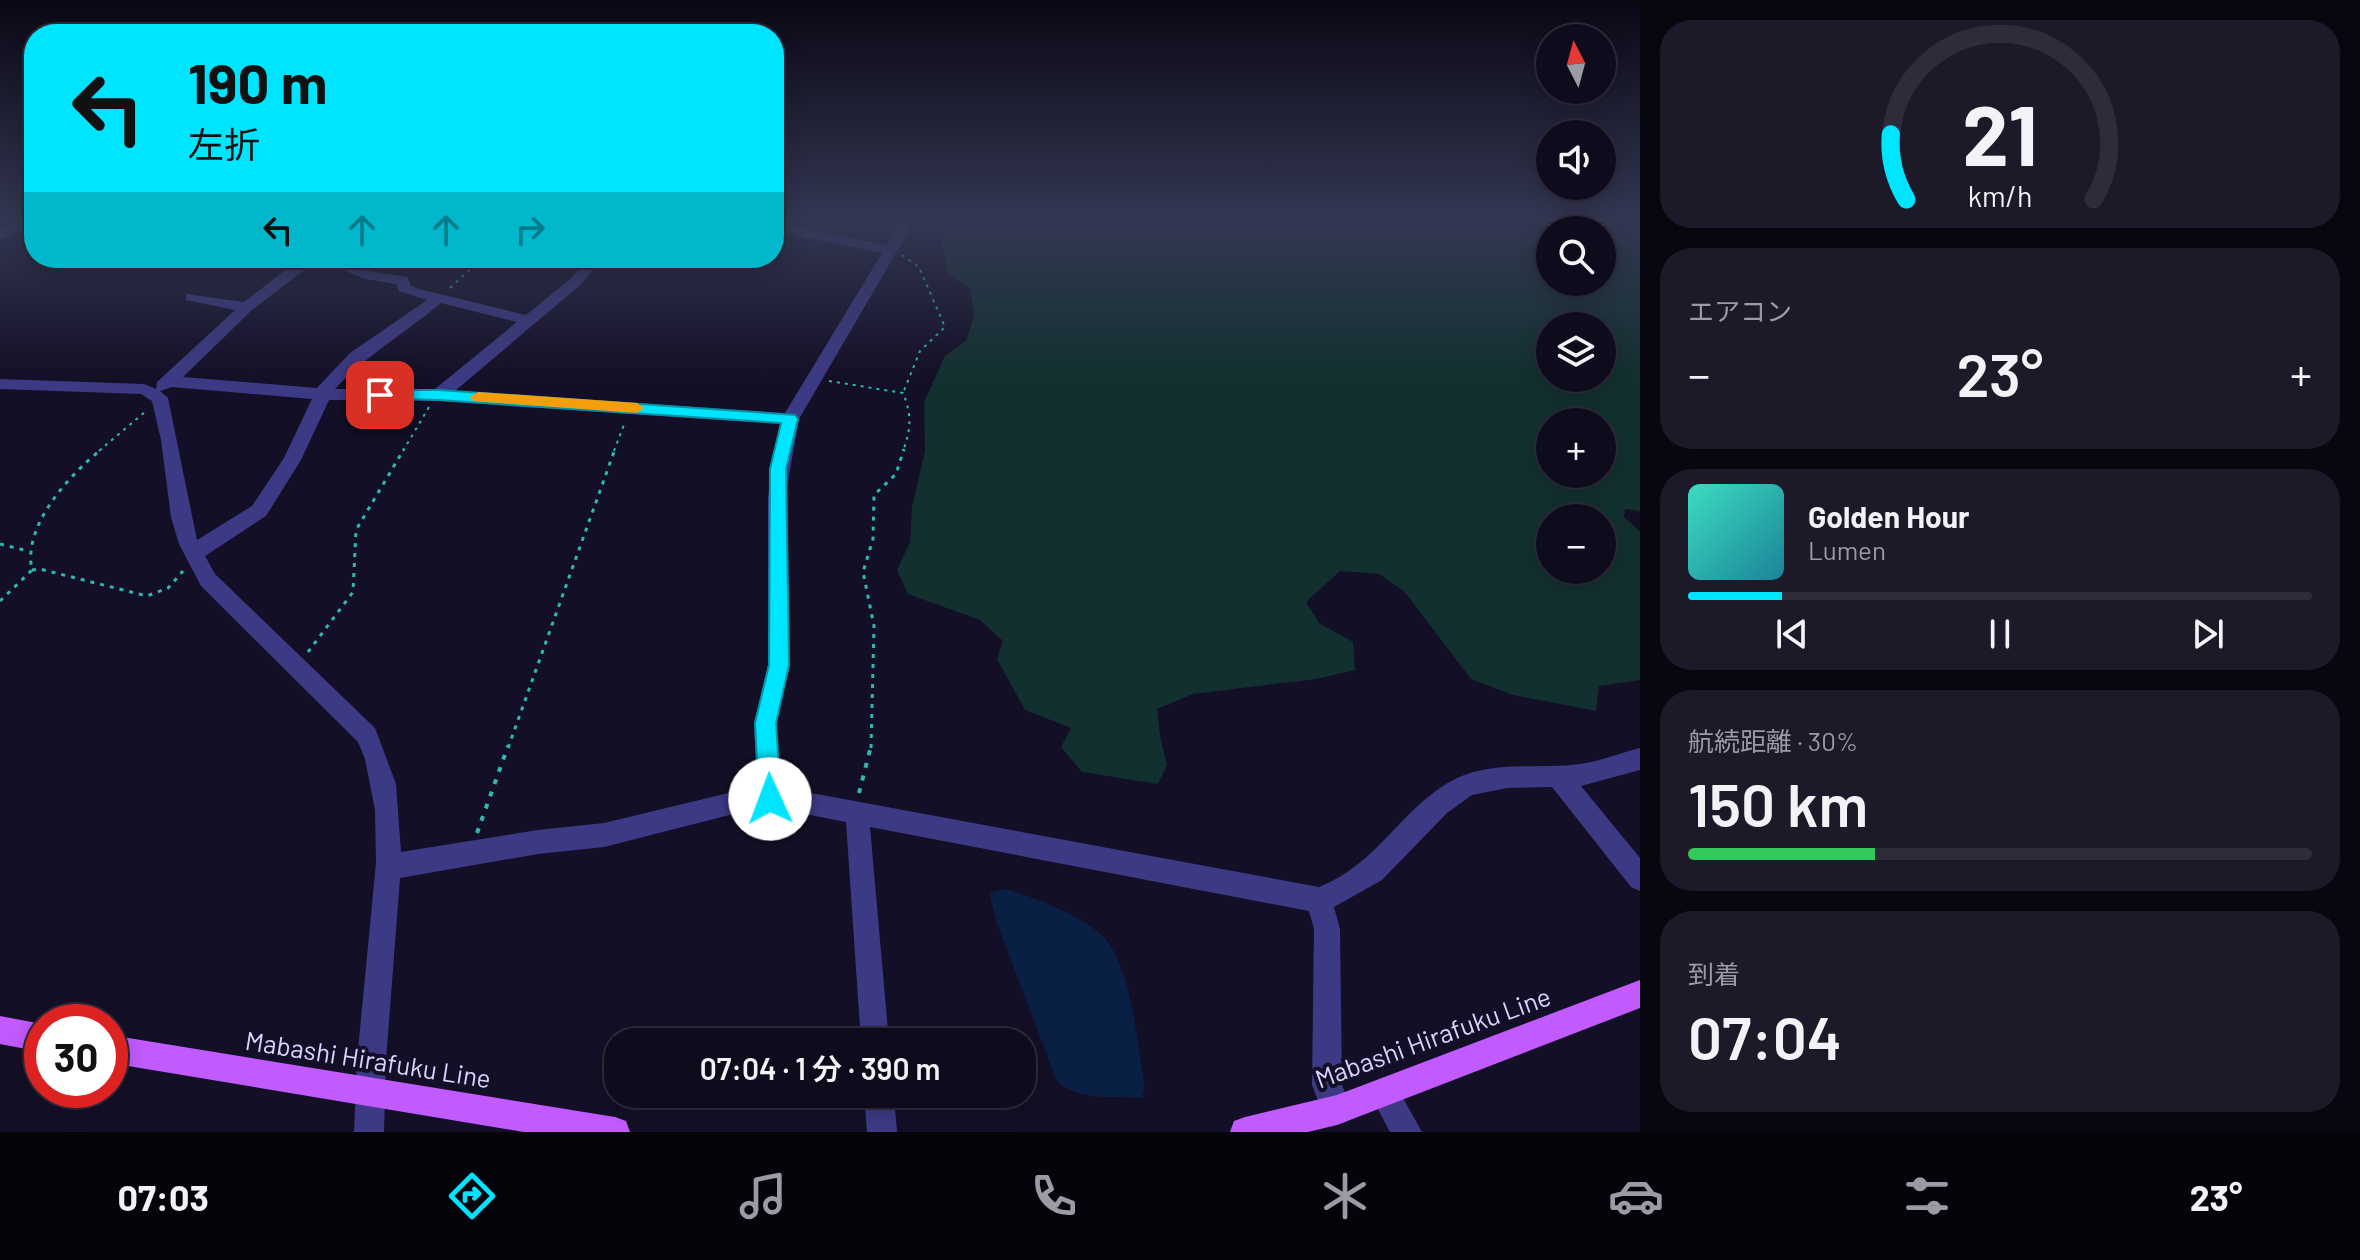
<!DOCTYPE html>
<html lang="ja">
<meta charset="utf-8">
<style>
:root{--surface:#0e0b1c;--page:#1c1929;--text:#f1f3f6;--muted:#9b9ba3;--line:#2e2b3b;--accent:#00e5ff}
body{margin:0;font-family:Barlow,"Noto Sans JP",sans-serif;background:var(--page);color:var(--text);height:100vh;display:flex;flex-direction:column;font-size:30px;white-space:nowrap}
*{box-sizing:border-box;margin:0}
p{font-size:26px;color:var(--muted)}
.icon{flex:none;width:44px;height:44px;fill:none;stroke:currentColor;stroke-width:2;stroke-linecap:round;stroke-linejoin:round}
.map{position:relative;flex:1;overflow:hidden}
.drawer{display:flex;flex-direction:column;gap:20px;padding:20px;background:#08060f;width:720px}
.drawer>*{flex:none}
.hud{position:absolute;left:24px;top:24px;width:760px;height:244px;border-radius:32px;box-shadow:0 4px 20px #0003,0 0 0 2px var(--line);background:#00e5ff;color:#111;overflow:hidden}
.needle{width:52px;rotate:354deg}
.controls{position:absolute;left:1536px;top:24px;display:grid;gap:16px}
.controls a{display:grid;place-items:center;width:80px;height:80px;border-radius:50%;background:var(--surface);box-shadow:0 4px 20px #0003,0 0 0 2px var(--line);font-size:40px}
.speed{position:absolute;left:24px;top:1004px;display:flex;gap:16px;font-size:40px;font-weight:700;text-align:center}
.speed>*{display:grid;place-content:center;width:104px;height:104px;border-radius:50%;background:var(--surface);box-shadow:0 4px 20px #0003,0 0 0 2px var(--line);line-height:1}
.speed .limit{border:12px solid #d22;background:#fff;color:#111}
.pin{position:absolute;display:grid;place-items:center;width:68px;height:68px;color:#fff;margin:-34px;border-radius:16px;box-shadow:0 4px 12px #0006}
.me{position:absolute;width:88px;margin:-44px;rotate:358deg;stroke-linejoin:round;filter:drop-shadow(0 0 6px #0008)}
.turn{display:flex;align-items:center;gap:28px;height:168px;padding:0 32px;font-size:36px}
.turn .icon{width:104px;height:104px;stroke-width:2.5}
.turn b{display:block;font-size:56px;line-height:68px}
.lanes{display:flex;align-items:center;height:76px;padding:0 32px;background:#0003;justify-content:center;gap:40px;direction:ltr}
.lanes .off{opacity:.35}
.big{font-size:60px;font-weight:600;line-height:1.1}
.drawer .card{flex:1;display:flex;flex-direction:column;justify-content:center;gap:12px;min-width:0;padding:0 28px;border-radius:32px;background:var(--page)}
.drawer .dial{align-items:center;gap:0}
.dial svg{height:208px;overflow:visible;fill:none;stroke:var(--line);stroke-width:7;stroke-linecap:round;text-anchor:middle}
.dial text{fill:var(--text);stroke:none}
.song{display:flex;align-items:center;gap:24px}
.cover{width:96px;height:96px;border-radius:12px;background:linear-gradient(135deg,hsl(170 70% 55%),hsl(190 70% 35%))}
.played{height:8px;border-radius:4px;background:linear-gradient(90deg,var(--accent) 15%,var(--line) 15%)}
.keys{display:flex;justify-content:space-around;direction:ltr}
.heat{display:flex;justify-content:space-between;align-items:center;font-size:44px;direction:ltr}
.charge{height:12px;border-radius:6px;background:linear-gradient(90deg,#34c759 30%,var(--line) 0)}
.trip{position:absolute;left:604px;top:1028px;width:432px;height:80px;border-radius:32px;background:var(--surface);box-shadow:0 4px 20px #0003,0 0 0 2px var(--line);font-weight:600;line-height:80px;text-align:center}
.dock{display:flex;height:128px;justify-content:space-around;align-items:center;background:#06040b;color:var(--muted)}
.dock .icon{width:56px;height:56px}
.dock .active{color:var(--accent)}
.dock b{font-size:36px;color:var(--text)}
main{display:flex;flex:1;min-height:0}
.map>svg:first-child{display:block}
</style>
<main>
<div class="map">
<svg width="1640" height="1132" viewBox="0 0 1640 1132">
<rect width="100%" height="100%" fill="#130f26"/>
<path fill="#12302f" fill-rule="evenodd" d="M950,222h690v289l-15,-2 -1,8 16,15v148l-41,6 -3,25 -83,-16 -42,-16 -67,-88 -25,-17 -39,-3 -34,31 13,21 34,19 2,28 -39,9 -123,15 -36,15 3,27 7,29 -9,19 -76,-12 -21,-25 10,-19 -46,-18 -28,-51 6,-18 -23,-21 -72,-26 -11,-24 13,-28 2,-35 13,-56 -1,-49 21,-46 21,-15 8,-25 -4,-28 -23,-15 -5,-32zM1602,230v52h-52v-52zM1550,326h52v52h-52zM1550,422h52v52h-52zM1550,518h52v52h-52z"/>
<path fill="#0a1f44" d="M1005,889c30,8 92,31 107,59 22,41 25,95 33,140l-3,10c-28,-2 -65,4 -86,-18l-59,-157 -8,-30z"/>
<g fill="none" stroke-linecap="round" stroke-linejoin="round">
<path stroke="#2fb8b0" stroke-width="2" stroke-dasharray="3 5" stroke-linecap="butt" d="M902,255l17,12 26,60 -25,24 -17,42
M450,288l32,-30
M829,381l74,12c9,22 8,36 0,58
M99,451l47,-40
M403,451l26,-44
M614,451l11,-29"/>
<path stroke="#2fb8b0" stroke-width="3" stroke-dasharray="4 6" stroke-linecap="butt" d="M0,544l28,7
M32,570l8,-1 107,27 21,-8 15,-17
M0,601l32,-31c-10,-44 38,-96 70,-121
M308,652l45,-60 3,-62 48,-81
M508,748l107,-299
M871,748l3,-122 -11,-54 10,-33 1,-44 22,-21 8,-25"/>
<path stroke="#2fb8b0" stroke-width="4" stroke-dasharray="5 8" stroke-linecap="butt" d="M859,793l12,-47
M477,833l31,-87"/>
<path fill="#3d3a85" fill-rule="evenodd" d="M19,222h15v4l-34,13v-9z
M900,222h14l-115,197 -12,68 3,178 -14,58 5,67h14l524,97c59,-23 82,-79 134,-107 41,-21 84,-10 127,-16 21,-3 40,-11 60,-16v22l-59,16 59,72v33l-9,-4 -79,-100 -45,1 -35,7 -25,18 -65,67 -48,27 6,22 2,156 10,25 -4,11 -11,4 -11,-4 -14,-36 2,-156 -5,-18 -439,-84 19,215h-28l-15,-220 -51,-10h-54l-137,35 -66,7 -138,24 -14,182 -2,72h-30l3,-72 19,-197 -1,-53 -10,-51 -7,-17 -157,-156 -22,-42 -8,-27 -10,-77 -9,-39 -11,-7 -141,-5v-10l144,5 12,5 1,-7 78,-72 -49,-10v-6l58,8 57,-44 38,1 29,12 40,6 3,9 8,3 107,26 43,-35 20,-22h15l-25,28 -124,105 330,22 97,-160 -108,-22v-8l112,22zM312,264l24,3 29,12 31,5 3,7 28,9 -77,53 -33,35 -134,-11 69,-67zM441,303l76,19 -82,67h-100c32,-34 70,-56 106,-86zM172,387l140,12 -28,59 -32,48 -55,34 -29,-142 -8,-7zM329,400l110,1 341,23 -12,73v168l-14,58 3,67h-16l-137,33 -66,7 -137,22 -5,-68 -21,-56 -160,-154 -10,-18 61,-40 35,-56z
M1384,1077l10,5 28,50h-32l-21,-40 5,-10z
M864,1094h30l3,38h-30z"/>
<path fill="#c25bff" fill-rule="evenodd" d="M1640,980v28l-303,117 -29,7h-78l4,-11 11,-4 92,-22z
M0,1016l42,8v28l-42,-8z
M110,1035l505,82 11,4 4,11h-106l-414,-69z"/>
</g>
<linearGradient id="sky" x2="0" y2="1"><stop stop-color="#0a0815"/><stop offset="0.58" stop-color="#333752"/><stop offset="1" stop-color="#333752" stop-opacity="0"/></linearGradient>
<rect width="1640" height="380" fill="url(#sky)"/>
<path fill="#00e5ff" stroke="#0095a6" stroke-width="2" d="M380,390h59l356,25 3,4 -12,50 3,196 -13,58 5,76 -3,7 -8,3 -8,-3 -3,-7 -4,-76 14,-58 1,-196 11,-46 -342,-23 -65,-2v-7z"/>
<path fill="#f59e0b" d="M478,392l159,11 7,5 -7,5 -164,-12 -3,-4z"/>
<g text-anchor="middle" stroke-width="8" stroke-linejoin="round" paint-order="stroke">
<g font-size="26" fill="#d9d4ff" stroke="#130f26">
<text transform="translate(1433 1038) rotate(-20)" y="9">Mabashi Hirafuku Line</text>
<text transform="translate(368 1060) rotate(9)" y="9">Mabashi Hirafuku Line</text>
</g>
</g>
</svg>
<div class="controls">
<a><svg class="needle" viewBox="-14 -14 28 28"><path d="M0-13l5 13h-10z" fill="#e53935"/><path d="M0 13l5-13h-10z" fill="#9b9ba3"/></svg></a>
<a><svg class="icon" aria-label="sound" viewBox="0 0 24 24"><path d="M4 9h4l5-4v14l-5-4H4zM17 9q2 3 0 6"/></svg></a>
<a><svg class="icon" aria-label="search" viewBox="0 0 24 24"><circle cx="10" cy="10" r="6"/><path d="M15 15l6 6"/></svg></a>
<a><svg class="icon" aria-label="layers" viewBox="0 0 24 24"><path d="M12 4l9 5-9 5-9-5zM3 14l9 5 9-5"/></svg></a>
<a>+</a>
<a>−</a>
</div>
<div class="speed"><div class="limit">30</div></div>
<div class="pin" style="left:380px;top:395px;background:#d93025"><svg class="icon" aria-label="arrive" viewBox="0 0 24 24"><path d="M6 21V4h12l-3 4 3 4H6"/></svg></div>
<svg class="me" style="left:770px;top:799px" viewBox="-20 -20 40 40"><circle r="19" fill="#fff"/><path d="M0-13L10 11 0 6-10 11z" fill="#00e5ff"/></svg>
<div class="trip">07:04 · 1 分 · 390 m</div>
<div class="hud">
<div class="turn"><svg class="icon" aria-label="left" viewBox="0 0 24 24"><path d="M17 20v-9H6M10 6l-5 5 5 5"/></svg><div><b>190 m</b>左折</div></div>
<div class="lanes"><svg class="icon" aria-label="left" viewBox="0 0 24 24"><path d="M17 20v-9H6M10 6l-5 5 5 5"/></svg><svg class="icon off" aria-label="ahead" viewBox="0 0 24 24"><path d="M12 20V5M6 11l6-6 6 6"/></svg><svg class="icon off" aria-label="ahead" viewBox="0 0 24 24"><path d="M12 20V5M6 11l6-6 6 6"/></svg><svg class="icon off" aria-label="right" viewBox="0 0 24 24"><path d="M7 20v-9h11M14 6l5 5-5 5"/></svg></div>
</div>
</div>
<section class="drawer">
<div class="card dial"><svg viewBox="0 0 100 80">
<path d="M14 69A42 42 0 1 1 86 69"/>
<path d="M14 69A42 42 0 0 1 8 44" stroke="#00e5ff"/>
<text x="50" y="56" font-size="32" font-weight="700">21</text>
<text x="50" y="72" font-size="11">km/h</text>
</svg></div>
<div class="card"><p>エアコン</p>
<div class="heat"><a>−</a><b class="big">23°</b><a>+</a></div>
</div>
<div class="card">
<div class="song"><i class="cover"></i><div><b>Golden Hour</b><p>Lumen</p></div></div>
<div class="played"></div>
<div class="keys"><svg class="icon" aria-label="previous" viewBox="0 0 24 24"><path d="M18 5L8 12l10 7zM5 5v14"/></svg><svg class="icon" aria-label="pause" viewBox="0 0 24 24"><path d="M8 5v14M16 5v14"/></svg><svg class="icon" aria-label="next" viewBox="0 0 24 24"><path d="M6 5l10 7-10 7zM19 5v14"/></svg></div>
</div>
<div class="card"><p>航続距離 · 30%</p><b class="big">150 km</b><div class="charge"></div></div>
<div class="card"><p>到着</p><b class="big">07:04</b></div>
</section>
</main>
<nav class="dock">
<b>07:03</b>
<svg class="icon active" aria-label="directions" viewBox="0 0 24 24"><path d="M12 3l9 9-9 9-9-9zM9 14v-3h6M13 9l2 2-2 2"/></svg>
<svg class="icon" aria-label="music" viewBox="0 0 24 24"><path d="M9 18V5l10-2v13"/><circle cx="6" cy="18" r="3"/><circle cx="16" cy="16" r="3"/></svg>
<svg class="icon" aria-label="phone" viewBox="0 0 24 24"><path d="M5 4h4l2 5-3 2q2 4 5 5l2-3 5 2v4C11 20 4 13 5 4z"/></svg>
<svg class="icon" aria-label="climate" viewBox="0 0 24 24"><path d="M12 3v18M4 7l16 10M4 17L20 7"/></svg>
<svg class="icon" aria-label="car" viewBox="0 0 24 24"><path d="M5 17H2v-5l4-1 3-4h7l3 4 3 1v5h-3M9 17h6M6 11h13"/><circle cx="7" cy="17" r="2"/><circle cx="17" cy="17" r="2"/></svg>
<svg class="icon" aria-label="filters" viewBox="0 0 24 24"><path d="M4 7h16M4 17h16"/><circle cx="9" cy="7" r="2"/><circle cx="15" cy="17" r="2"/></svg>
<b>23°</b>
</nav>
